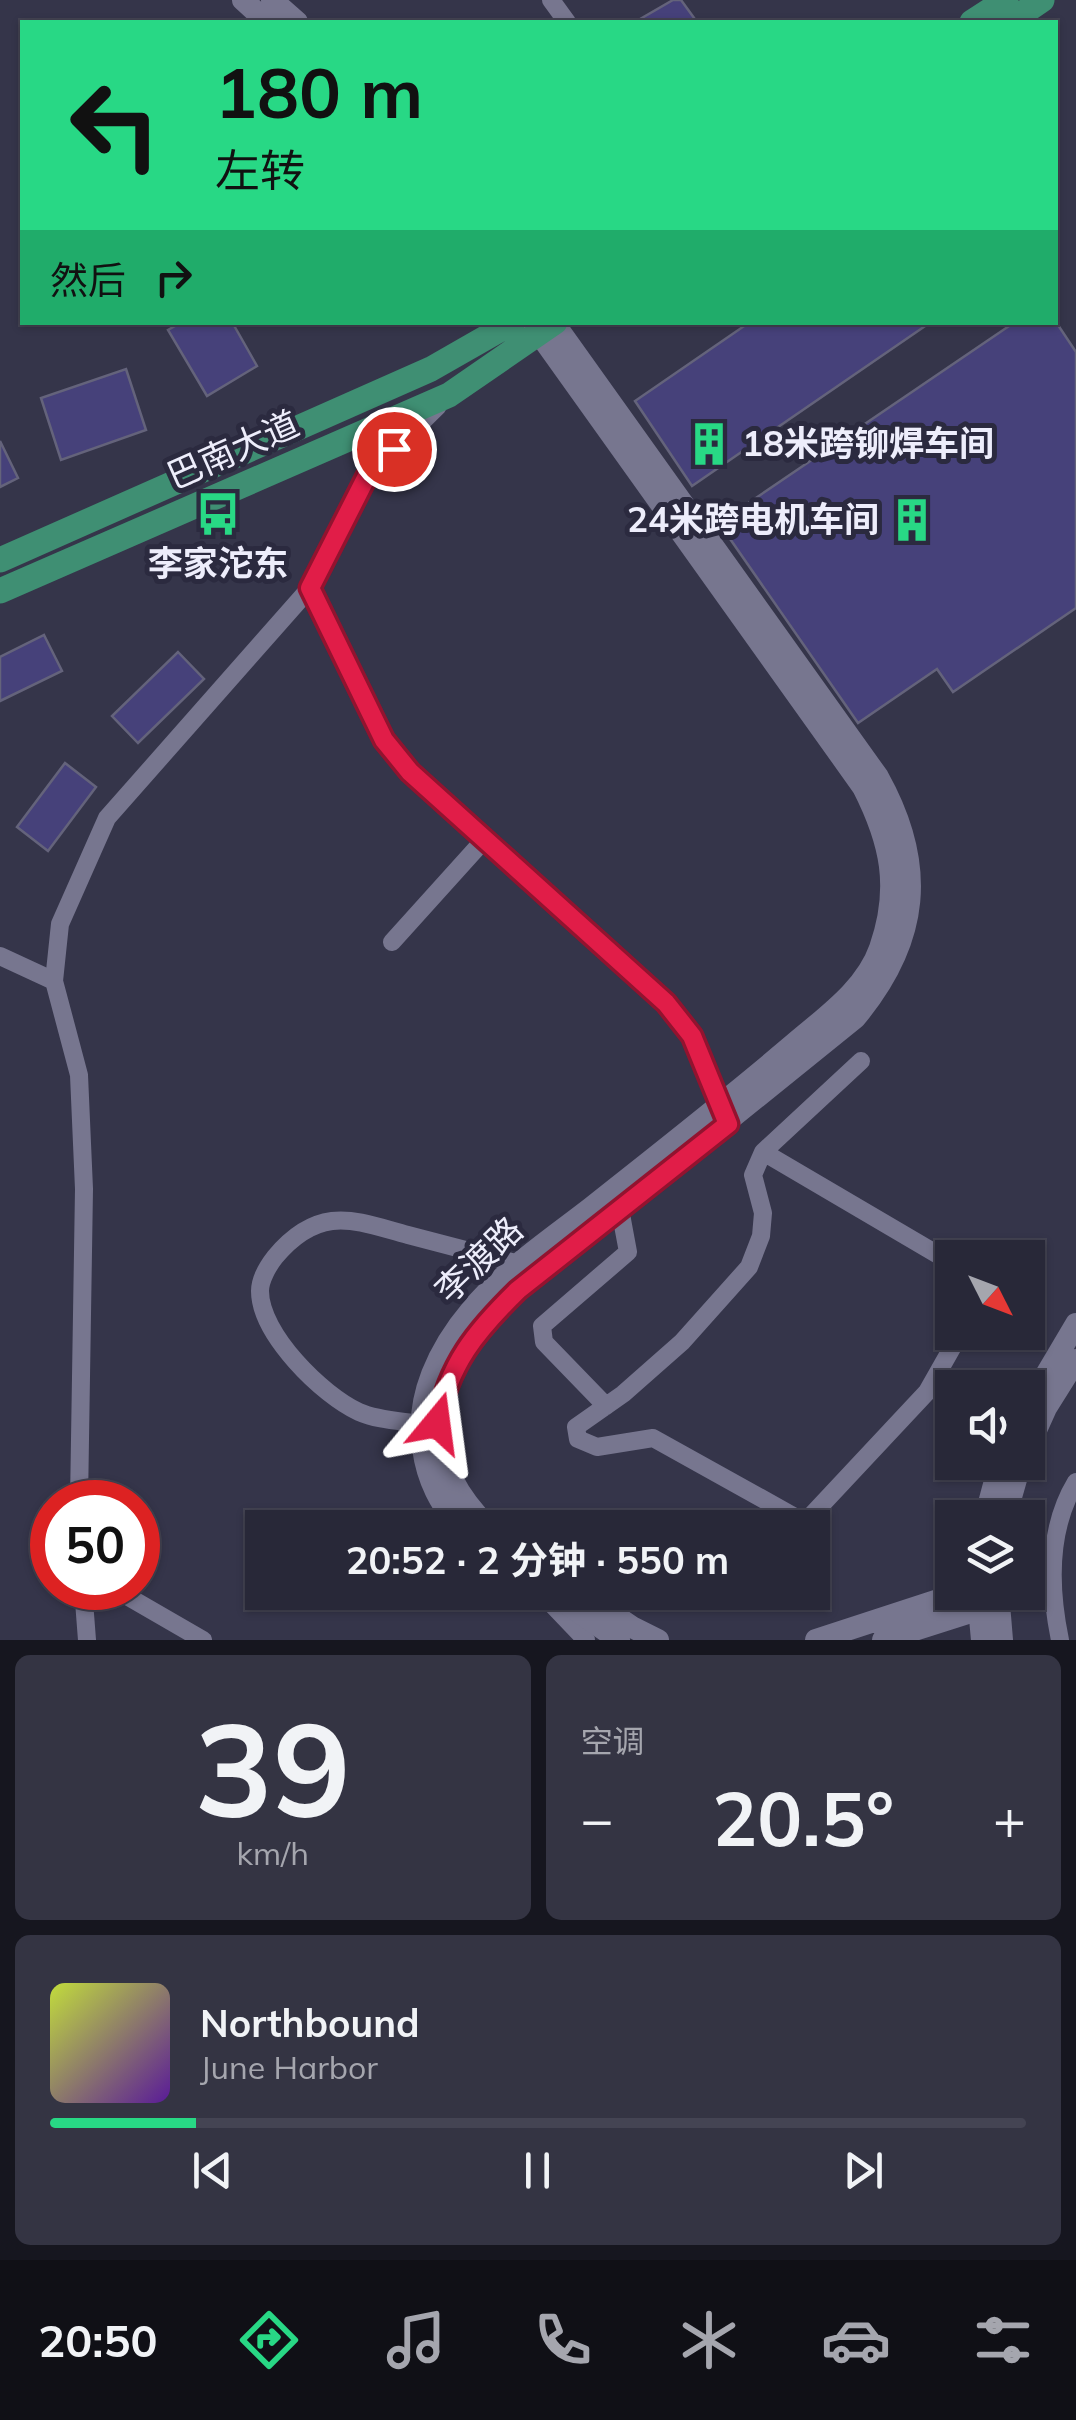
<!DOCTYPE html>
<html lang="zh">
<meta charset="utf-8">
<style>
:root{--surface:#282838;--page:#343443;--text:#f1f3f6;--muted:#a5a6ae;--line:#444453;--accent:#28d885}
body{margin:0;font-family:Mulish,"Noto Sans SC",sans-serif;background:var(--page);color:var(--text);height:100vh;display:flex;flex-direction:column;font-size:38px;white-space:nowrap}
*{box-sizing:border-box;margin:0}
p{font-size:32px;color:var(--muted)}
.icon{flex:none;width:55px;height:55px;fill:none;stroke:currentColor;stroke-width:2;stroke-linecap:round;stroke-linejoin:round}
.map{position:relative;height:1640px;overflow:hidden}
.panel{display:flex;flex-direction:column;gap:15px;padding:15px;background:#16161f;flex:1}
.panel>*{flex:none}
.top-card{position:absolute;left:20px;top:20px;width:1038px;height:305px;border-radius:0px;box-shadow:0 2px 8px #0004,0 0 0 2px var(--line);background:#28d885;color:#111;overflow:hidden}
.needle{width:65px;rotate:132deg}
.controls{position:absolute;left:935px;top:1240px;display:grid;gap:20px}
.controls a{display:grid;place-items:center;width:110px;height:110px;border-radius:0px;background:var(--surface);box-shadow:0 2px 8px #0004,0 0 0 2px var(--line);font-size:50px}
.speed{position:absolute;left:30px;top:1480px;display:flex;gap:20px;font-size:50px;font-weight:700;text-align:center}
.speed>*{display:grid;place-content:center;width:130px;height:130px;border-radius:50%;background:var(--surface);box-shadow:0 2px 8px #0004,0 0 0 2px var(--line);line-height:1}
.speed .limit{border:15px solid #d22;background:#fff;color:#111}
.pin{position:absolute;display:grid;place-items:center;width:85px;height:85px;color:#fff;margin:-42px;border:5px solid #fff;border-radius:50%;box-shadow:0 2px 10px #0007}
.me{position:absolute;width:110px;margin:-55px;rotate:16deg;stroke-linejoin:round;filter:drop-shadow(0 0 8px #0008)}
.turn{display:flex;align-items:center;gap:35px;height:210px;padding:0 30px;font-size:45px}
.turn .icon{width:130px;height:130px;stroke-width:2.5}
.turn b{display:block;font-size:70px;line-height:85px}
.then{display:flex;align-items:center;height:95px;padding:0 30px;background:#0003;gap:20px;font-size:38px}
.big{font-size:75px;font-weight:700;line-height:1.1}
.panel .tile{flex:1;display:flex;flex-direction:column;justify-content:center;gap:15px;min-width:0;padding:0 35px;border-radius:15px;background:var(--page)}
.panel .dial{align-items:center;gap:0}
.dial b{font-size:130px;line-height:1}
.song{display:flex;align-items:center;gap:30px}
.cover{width:120px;height:120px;border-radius:15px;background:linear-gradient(135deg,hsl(70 70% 55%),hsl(270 70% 35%))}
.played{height:10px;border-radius:5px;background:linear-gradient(90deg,var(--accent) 15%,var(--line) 15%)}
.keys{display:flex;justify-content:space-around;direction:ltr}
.heat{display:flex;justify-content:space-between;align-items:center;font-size:55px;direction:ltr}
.panel .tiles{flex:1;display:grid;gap:15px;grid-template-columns:1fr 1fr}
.tile:last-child{grid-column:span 2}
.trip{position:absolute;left:245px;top:1510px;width:585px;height:100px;border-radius:0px;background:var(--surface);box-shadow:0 2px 8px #0004,0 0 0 2px var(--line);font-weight:700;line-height:100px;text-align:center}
.dock{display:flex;height:160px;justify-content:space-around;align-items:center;background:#101016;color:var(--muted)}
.dock .icon{width:70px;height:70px}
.dock .selected{color:var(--accent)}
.dock b{font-size:45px;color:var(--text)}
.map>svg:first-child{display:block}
</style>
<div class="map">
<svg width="1076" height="1640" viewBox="0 0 1076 1640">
<rect width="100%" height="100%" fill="#35354a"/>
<path fill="#46417a" stroke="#64637b" stroke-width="2.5" d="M673,0h8l16,22h-62z
M182,322h50l25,44 -50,30 -39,-66z
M750,322h181l-239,164 -57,-85z
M1015,322h41l20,30v256l-123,84 -16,-23 -79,54 -139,-200z
M126,369l20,61 -85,30 -20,-62z
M0,441l18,37 -18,9z
M44,635l18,36 -62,30v-44z
M178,652l26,27 -66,64 -26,-27z
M65,763l31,24 -48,64 -31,-24z"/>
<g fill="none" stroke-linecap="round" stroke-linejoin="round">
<path stroke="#77768f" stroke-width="18" d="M551,0l16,22
M392,942l92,-102
M0,956l54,25
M861,1061l-98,91 -10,23 10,38 -2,23 -12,31 -67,75 -59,52 -47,33 2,12 19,8 56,-9 142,79h15l117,-125 34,-60
M763,1152l189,111
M606,1406l-62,-64 -2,-16 86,-74 -8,-43
M419,1424c-19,-3 -42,-4 -60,-12 -37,-17 -99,-78 -99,-121 0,-11 8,-25 15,-34 15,-18 33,-33 57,-36 25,-3 52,8 76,14 37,10 74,19 111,29
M79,1502l5,-313 -5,-114 -25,-94 6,-57 47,-106 203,-230 57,-112 71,-70
M83,1588l4,52
M113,1588l90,52
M544,1596l42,44
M1060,1640c-11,-53 -13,-110 16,-158"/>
<path stroke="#77768f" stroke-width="20" d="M310,588l74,152 25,31 257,232 26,33 33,79"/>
<path stroke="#77768f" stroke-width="22" d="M243,0l24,22
M272,0l25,22
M1028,1405l48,-81
M1028,1448l18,-40 30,-48
M985,1518l15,-56
M1005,1518l16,-56
M463,1528c-23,-21 -36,-50 -40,-80 -8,-51 16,-100 49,-139 32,-38 76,-68 115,-98 68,-54 136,-107 202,-163 33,-29 76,-57 91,-100 21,-60 11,-106 -17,-161l-332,-465
M489,1528c-87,-86 -48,-164 29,-238l337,-272c65,-78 72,-153 23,-241l-325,-455
M550,1592l69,48
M581,1592l51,35 26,13
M998,1592l4,48
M978,1596l4,44
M816,1640l147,-48
M883,1640l116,-37"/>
<path stroke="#3f8f73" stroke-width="25" d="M972,22l34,-22
M1010,22l32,-22
M0,560l431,-191 82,-47
M0,591l449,-196 106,-73"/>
</g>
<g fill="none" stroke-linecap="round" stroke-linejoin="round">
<g stroke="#92132f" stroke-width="25">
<path id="route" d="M394,449l-27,27 -57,112 74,152 26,32 256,231 26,33 36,88 -210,166c-43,42 -69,74 -81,133"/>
</g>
<use href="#route" stroke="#e11d48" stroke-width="18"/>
</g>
<defs>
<g id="building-bare" transform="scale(3.45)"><path d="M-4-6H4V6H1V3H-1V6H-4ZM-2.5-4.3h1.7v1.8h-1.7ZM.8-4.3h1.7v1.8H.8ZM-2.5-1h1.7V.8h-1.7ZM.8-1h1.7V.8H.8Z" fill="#28d885" stroke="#2b2a3f" stroke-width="2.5" paint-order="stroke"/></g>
<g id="bus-bare" transform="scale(3.45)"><path d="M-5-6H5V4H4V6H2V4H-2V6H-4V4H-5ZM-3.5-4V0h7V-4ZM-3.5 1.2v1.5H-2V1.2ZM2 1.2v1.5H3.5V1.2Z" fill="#28d885" stroke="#2b2a3f" stroke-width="2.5" paint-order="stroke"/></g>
</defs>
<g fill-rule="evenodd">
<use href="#building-bare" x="709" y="444"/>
<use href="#bus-bare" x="218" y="514"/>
<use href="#building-bare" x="912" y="520"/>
</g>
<g text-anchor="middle" stroke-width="10" stroke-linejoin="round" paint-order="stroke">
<g font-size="35" font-weight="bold" fill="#ededfb" stroke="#2b2a3f" text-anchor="start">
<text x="742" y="456">18米跨铆焊车间</text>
<text x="879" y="532" text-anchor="end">24米跨电机车间</text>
<text x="218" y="576" text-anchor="middle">李家沱东</text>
</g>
<g font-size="35" fill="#ededfb" stroke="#2b2a3f">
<text transform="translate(233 450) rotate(-24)" y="12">巴南大道</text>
<text transform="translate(479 1260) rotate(-44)" y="12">李渡路</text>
</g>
</g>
</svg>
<div class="controls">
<a><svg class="needle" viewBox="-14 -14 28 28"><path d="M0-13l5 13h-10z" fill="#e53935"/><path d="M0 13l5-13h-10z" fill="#a5a6ae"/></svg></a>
<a><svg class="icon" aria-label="sound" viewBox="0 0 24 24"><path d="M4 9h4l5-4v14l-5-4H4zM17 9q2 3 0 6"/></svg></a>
<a><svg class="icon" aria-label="layers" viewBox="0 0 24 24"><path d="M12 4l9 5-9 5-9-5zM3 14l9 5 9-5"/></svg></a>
</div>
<div class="speed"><div class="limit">50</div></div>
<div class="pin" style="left:394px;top:449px;background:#d93025"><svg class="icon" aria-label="arrive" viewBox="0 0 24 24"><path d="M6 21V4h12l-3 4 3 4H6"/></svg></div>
<svg class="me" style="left:437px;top:1423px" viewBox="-20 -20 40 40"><path d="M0-17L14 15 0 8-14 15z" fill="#e11d48" stroke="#fff" stroke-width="4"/></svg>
<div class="trip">20:52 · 2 分钟 · 550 m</div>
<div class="top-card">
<div class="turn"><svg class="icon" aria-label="left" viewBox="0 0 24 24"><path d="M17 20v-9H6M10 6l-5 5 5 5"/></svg><div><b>180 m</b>左转</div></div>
<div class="then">然后<svg class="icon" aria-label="right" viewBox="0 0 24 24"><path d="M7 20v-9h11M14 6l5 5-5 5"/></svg></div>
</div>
</div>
<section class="panel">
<div class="tiles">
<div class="tile dial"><b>39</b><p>km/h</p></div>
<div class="tile"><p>空调</p>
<div class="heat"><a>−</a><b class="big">20.5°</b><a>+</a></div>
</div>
<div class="tile">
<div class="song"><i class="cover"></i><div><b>Northbound</b><p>June Harbor</p></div></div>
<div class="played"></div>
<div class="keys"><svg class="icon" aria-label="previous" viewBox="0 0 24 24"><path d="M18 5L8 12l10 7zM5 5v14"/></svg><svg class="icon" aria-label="pause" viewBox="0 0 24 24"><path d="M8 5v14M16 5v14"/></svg><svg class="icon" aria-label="next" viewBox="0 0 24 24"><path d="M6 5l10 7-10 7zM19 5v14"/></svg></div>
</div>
</div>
</section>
<nav class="dock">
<b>20:50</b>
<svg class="icon selected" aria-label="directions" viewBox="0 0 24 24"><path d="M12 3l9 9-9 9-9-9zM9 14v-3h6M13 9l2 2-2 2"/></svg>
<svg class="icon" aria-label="music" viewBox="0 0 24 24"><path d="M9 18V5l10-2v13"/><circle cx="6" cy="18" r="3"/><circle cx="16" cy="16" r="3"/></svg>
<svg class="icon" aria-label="phone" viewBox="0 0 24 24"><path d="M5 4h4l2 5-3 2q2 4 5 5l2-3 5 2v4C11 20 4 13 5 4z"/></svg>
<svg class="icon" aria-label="climate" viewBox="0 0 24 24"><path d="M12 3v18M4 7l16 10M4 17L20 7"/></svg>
<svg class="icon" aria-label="car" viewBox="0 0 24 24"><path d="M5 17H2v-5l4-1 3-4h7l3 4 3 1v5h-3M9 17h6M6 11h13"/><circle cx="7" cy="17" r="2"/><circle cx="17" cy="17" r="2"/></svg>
<svg class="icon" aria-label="filters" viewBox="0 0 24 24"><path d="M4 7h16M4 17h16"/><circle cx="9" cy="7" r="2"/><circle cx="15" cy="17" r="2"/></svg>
</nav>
